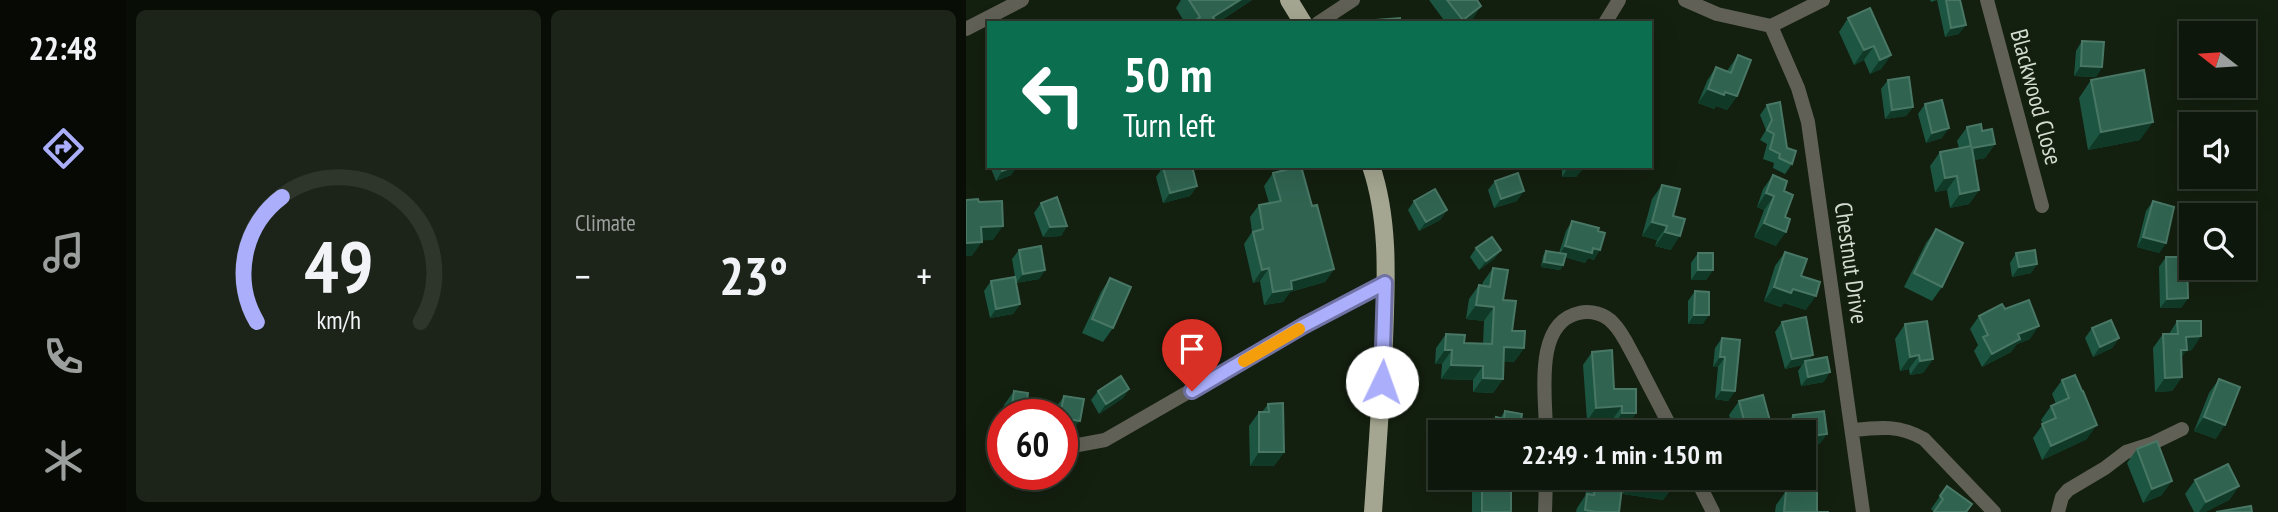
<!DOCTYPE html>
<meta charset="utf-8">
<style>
:root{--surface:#0e170b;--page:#1c2419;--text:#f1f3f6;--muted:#9b9f9d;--line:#2e362c;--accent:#abaffb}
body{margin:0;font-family:"PT Sans Narrow",sans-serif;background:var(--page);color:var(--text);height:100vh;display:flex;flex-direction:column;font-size:26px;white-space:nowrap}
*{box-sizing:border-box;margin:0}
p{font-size:23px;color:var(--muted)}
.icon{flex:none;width:38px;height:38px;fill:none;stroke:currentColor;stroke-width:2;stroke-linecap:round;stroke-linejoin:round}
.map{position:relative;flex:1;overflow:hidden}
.side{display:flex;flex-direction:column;gap:10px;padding:10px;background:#080d06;width:840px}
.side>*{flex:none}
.banner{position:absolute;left:21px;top:21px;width:665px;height:147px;border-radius:0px;box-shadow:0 7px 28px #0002,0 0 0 2px var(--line);background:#0b6e4f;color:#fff;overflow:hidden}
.needle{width:46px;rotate:287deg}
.controls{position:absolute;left:1213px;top:21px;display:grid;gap:14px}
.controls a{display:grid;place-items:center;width:77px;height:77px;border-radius:0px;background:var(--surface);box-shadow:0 7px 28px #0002,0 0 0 2px var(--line);font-size:35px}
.speed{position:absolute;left:21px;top:399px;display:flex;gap:14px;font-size:35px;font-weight:700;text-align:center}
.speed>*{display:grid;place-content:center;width:91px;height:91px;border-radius:50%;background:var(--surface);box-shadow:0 7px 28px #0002,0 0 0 2px var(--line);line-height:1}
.speed .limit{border:10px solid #d22;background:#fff;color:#111}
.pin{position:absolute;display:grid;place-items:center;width:60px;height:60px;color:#fff;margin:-72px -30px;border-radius:50% 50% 50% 0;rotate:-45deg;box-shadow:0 0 7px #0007}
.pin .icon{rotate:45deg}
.me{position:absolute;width:77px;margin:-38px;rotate:3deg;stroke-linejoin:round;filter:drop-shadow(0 0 5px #0008)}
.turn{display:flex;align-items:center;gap:24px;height:147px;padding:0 21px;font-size:32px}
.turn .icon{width:91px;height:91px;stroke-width:2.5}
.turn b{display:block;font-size:49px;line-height:60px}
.big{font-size:52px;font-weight:800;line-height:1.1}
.side .widget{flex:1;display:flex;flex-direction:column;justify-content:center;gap:10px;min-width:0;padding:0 24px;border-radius:10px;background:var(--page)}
.side .dial{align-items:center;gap:0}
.dial svg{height:182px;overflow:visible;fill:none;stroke:var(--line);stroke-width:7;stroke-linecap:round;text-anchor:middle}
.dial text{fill:var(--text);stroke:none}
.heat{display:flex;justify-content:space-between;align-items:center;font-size:38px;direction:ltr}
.side .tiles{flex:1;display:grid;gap:10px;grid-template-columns:repeat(2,1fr)}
.trip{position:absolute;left:462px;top:420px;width:388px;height:70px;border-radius:0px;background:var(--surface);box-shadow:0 7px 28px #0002,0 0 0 2px var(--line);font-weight:800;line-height:70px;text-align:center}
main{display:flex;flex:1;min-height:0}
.tab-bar{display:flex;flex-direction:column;width:126px;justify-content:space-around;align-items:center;background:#060904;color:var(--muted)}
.tab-bar .icon{width:49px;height:49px}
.tab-bar .selected{color:var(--accent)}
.tab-bar b{font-size:32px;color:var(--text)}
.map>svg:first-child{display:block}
</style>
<main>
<nav class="tab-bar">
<b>22:48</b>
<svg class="icon selected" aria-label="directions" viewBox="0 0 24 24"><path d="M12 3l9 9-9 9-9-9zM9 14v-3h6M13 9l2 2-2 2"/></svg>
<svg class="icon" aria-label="music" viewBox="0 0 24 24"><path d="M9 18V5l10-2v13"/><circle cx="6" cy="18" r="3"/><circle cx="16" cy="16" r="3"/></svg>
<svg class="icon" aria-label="phone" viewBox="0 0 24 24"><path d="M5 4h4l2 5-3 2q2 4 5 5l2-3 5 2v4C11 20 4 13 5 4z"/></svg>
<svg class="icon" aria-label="climate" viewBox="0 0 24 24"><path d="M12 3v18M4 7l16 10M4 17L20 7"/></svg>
</nav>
<section class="side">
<div class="tiles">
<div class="widget dial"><svg viewBox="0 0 100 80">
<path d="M14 69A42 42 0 1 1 86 69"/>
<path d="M14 69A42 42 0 0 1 25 14" stroke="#abaffb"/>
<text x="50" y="56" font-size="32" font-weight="700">49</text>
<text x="50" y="72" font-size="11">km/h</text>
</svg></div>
<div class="widget"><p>Climate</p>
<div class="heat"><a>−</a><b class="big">23°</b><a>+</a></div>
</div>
</div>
</section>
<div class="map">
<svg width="1312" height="512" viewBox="0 0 1312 512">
<rect width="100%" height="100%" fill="#131f0f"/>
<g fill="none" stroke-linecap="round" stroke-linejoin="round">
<path stroke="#606056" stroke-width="14" d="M719,0l32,14 54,12 52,-26
M1021,0l55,206
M352,23l35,-23
M639,23l14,-23
M805,26l27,62 10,34 55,390
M0,29l56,-29
M887,430c27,-3 47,-5 71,9l70,73
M580,432c0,-35 -13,-109 33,-119 12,-3 26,1 34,10 10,10 16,25 23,37 12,24 25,48 37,72
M96,448l43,-8 198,-114 82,-43
M730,478l17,34
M579,512l1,-34
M1092,512l4,-15 6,-7 37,-22 21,-16 25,-8 31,-15"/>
<path stroke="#a5a691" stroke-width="18" d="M323,0l14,23
M405,166c19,56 15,118 13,175 -3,57 -7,114 -11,171"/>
</g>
<path fill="#1c5642" d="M215,0h71l-35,23h-32l-9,-15z
M463,0h48l-4,19 -6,4h-21z
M964,0h30l-1,34 -14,3 -8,-37 -6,2z
M882,18l43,37 -10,14 -11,5 -6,-14 -10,5 -15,-33z
M1116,41l20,26 -6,10 -22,-1 2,-25z
M772,55l-1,41 -10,14 -11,-4 -2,3 -16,-6 9,-22 9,-14 11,4z
M922,80l25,27 -7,9 -21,3 -4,-30z
M1125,80l49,60 -52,10 -9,-52z
M959,104l17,34 -16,5 -8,-29z
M801,105l20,43 5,16 -7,10 -12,-6 1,-5 -11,-4 4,-15 -7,-4 6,-10 -6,-15z
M1001,127l15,4 13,13 -10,14 -11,2 5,30 -10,14 -19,4 -3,-18 -12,2 -5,-26 10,-14 19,-4 -2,-7z
M24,166h27l-6,9 -15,6z
M596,166h28l-6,1 -8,10h-14z
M197,167l34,19 -7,10 -27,7 -7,-26z
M307,173l39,33 22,63 -9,13 -35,10 -7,10 -19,3 -4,-24 -7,2 -9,-39 8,-12 -2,-15 9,-12 10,-2 -5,-17z
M807,175l11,16 1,26 -9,29 -22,-9 10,-27 -7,-3 6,-18z
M529,181l22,20 -23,7 -6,-18z
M696,185l11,31 -2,34 -16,-4 2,-6 -15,-4 10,-37z
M448,201l33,9 -7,10 -21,11 -11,-21z
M1187,201l13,42 -7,10 -22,-6 9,-36z
M75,203l26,23 -6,10 -18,1 -9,-24z
M606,221l26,10 -4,29 -6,-2 -3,5 -20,-6 -2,8 -3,5 -19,-3 2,-11 3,-5 13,2 7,-22z
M970,229l6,58 -10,14 -28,-14 22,-44z
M510,248l25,2 -7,9 -15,11 -9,-13z
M53,250l26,20 -6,9 -23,4 -4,-24z
M819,252l16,24 5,34 -22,-7 -3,4 -17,-6 11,-35z
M732,253l15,17 -7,10h-15v-17z
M1050,253l21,11 -6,9 -19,4 -2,-14z
M1200,257l22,41 -7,10h-21l-1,-41z
M527,268l10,32 9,31 12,17 -10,14 -10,-1 -1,18 -10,14 -20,-1v-12l-32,-1 1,-15h-7l1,-16 10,-14 18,9 19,1 1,-23 -18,-2 3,-20 10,-14 3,1 1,-4z
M144,278l3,50 -10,14 -21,-9 19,-41z
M25,281l29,23 -7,10 -23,4 -6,-27z
M729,291l8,33h-15v-23z
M1039,309l25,30 -13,5 -6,8 -29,15 -8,-16 4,-6 -8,-16 9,-13z
M1211,321l15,29 -6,1 -5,6 1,20 -10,14 -17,1 -2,-44 10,-14h6z
M816,322l27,39 15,21 -23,4 -3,-15 4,-6 -17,4 -10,-37z
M939,324l28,35 -10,14 -13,2 -1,-6 -9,2 -5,-32z
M1126,328l27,10 -7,10 -19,9 -8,-19z
M756,338l13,53 -7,10 -13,-2 3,-32h-5l2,-19z
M626,352l22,37 22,24 -9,13h-14v-7l-26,2 -4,-56z
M1253,379l-3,60 -22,-8 15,-38z
M1096,380l25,59 -45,21 -9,-22 10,-14 -2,-4 10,-14 5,-2 -4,-10z
M163,389l-6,9 -24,16 -8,-14 7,-9z
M48,391l11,24h-22v54l-8,-1 3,-16 -11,-2 4,-24 10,-14h2l1,-7z
M98,396l9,34 -11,-15h-7l2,-9z
M773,401l34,31h-39l-5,-17z
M302,404l16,48 -10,14h-24l-1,-40 10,-14h3z
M539,411l14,21h-60l2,-3 28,1v-3l7,-10 4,1z
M827,415l27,29 -16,-12h-17l-1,-8z
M1171,449l25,46 -19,8 -16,-40z
M484,478h55v8l6,26h-39v-25h-22z
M630,478l23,34h-43l1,-4 8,-12 1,-4z
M659,478h49l-1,8 -10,14 -40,-6z
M1229,480l44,6 -10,14 -24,12h-11l-9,-18z
M981,486l19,26h-32l-3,-3z
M820,491l31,21h12h-54l1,-7z"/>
<path fill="#103a27" d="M274,0h12l-36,23 -3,-6z
M515,6l-8,13 -6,4h-6z
M1000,25l-7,9 -14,3 6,-9z
M908,46l-10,14 -10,5 10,-15z
M925,55l-10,14 -11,5 10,-14z
M1115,66l21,1 -6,10 -22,-1z
M742,89l17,3 12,4 -10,14 -11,-4 -2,3 -16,-6z
M947,107l-7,9 -21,3 7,-9z
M1187,122l-13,18 -52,10 13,-18z
M983,128l-7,10 -16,5 6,-10z
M1029,144l-10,14 -23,5 10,-15z
M51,166l-6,9 -15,6 6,-10z
M603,166h21l-6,1 -8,10h-14z
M991,176l-10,14 -12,2 10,-14z
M231,186l-7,10 -27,7 7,-10z
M1013,190l-10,14 -19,4 10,-14z
M558,191l-7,10 -23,7 7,-9z
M800,193l8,3 -10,14 -7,-3z
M481,210l-7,10 -21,11 7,-9z
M686,222l15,4 -10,14 -15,-4z
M798,223l22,9 -10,14 -22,-9z
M37,226l-10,14 -22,1 10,-14z
M101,226l-6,10 -18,1 7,-10z
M699,232l15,4 -9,14 -16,-4z
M1177,237l23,6 -7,10 -22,-6z
M16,242l-10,14h-6v-13z
M599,246l28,2 7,2 -6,10 -6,-2 -3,5 -26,-8z
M535,250l-7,9 -15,11 7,-9z
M578,262l19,3 -3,5 -19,-3z
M1071,264l-6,9 -19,4 7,-10z
M303,268l-9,13 -7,2 9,-13z
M368,269l-9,13 -35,10 -7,10 -19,3 9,-13 18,-11z
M79,270l-6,9 -23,4 7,-9z
M732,270h15l-7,10h-15z
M808,287l19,2 23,7 -10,14 -22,-7 -3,4 -17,-6z
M1222,298l-7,10h-21l7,-9z
M54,304l-7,10 -23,4 6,-9z
M510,305l18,2 -10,14 -18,-2z
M728,315h15l-6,9h-15z
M1073,326l-9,13 -13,5 -6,8 -29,15 10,-13 26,-20z
M1235,336l-9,14 -6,1 -9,13 9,-27z
M1153,338l-7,10 -19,9 7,-10z
M538,347l20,1 -10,14 -20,-1z
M479,350h7l-10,14h-7z
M847,355l-7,10 -1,-4 -3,4 -17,4 7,-10z
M953,355l-10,14 -9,2 10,-14z
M754,357h5l-7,10h-5z
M967,359l-10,14 -13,2 10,-14z
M485,365l32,1 -10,14 -32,-1z
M864,372l-6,10 -23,4 7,-9z
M1216,377l-10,14 -17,1 10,-14z
M517,378l20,1 -10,14 -20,-1z
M163,389l-6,9 -24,16 7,-10z
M756,390l13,1 -7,10 -13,-2z
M656,406l-9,13 -26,2 9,-13z
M656,413h14l-9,13h-14z
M1238,417l21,8 -9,14 -22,-8z
M96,418l18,3 -7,9 -11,-1z
M1131,425l-10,14 -45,21 9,-14z
M528,429l23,3h-25z
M861,434l-7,10 -16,2v-9z
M31,436l6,1v7l-5,8 -11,-2z
M293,452h25l-10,14h-24z
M37,457v12l-8,-1z
M491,478h22l-7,9h-22z
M666,480l41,6 -10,14 -40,-6z
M1206,481l-10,14 -19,8 9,-14z
M1273,486l-10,14 -24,12h-6l7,-10z"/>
<path fill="#306451" stroke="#497765" stroke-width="2" d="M223,0h51l-27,17 4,6h-25l8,-6z
M481,0h30l4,6 -18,14z
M980,0h14l6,25 -15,3z
M904,8l21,47 -11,5 -6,-14 -10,4 -16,-32z
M434,18v5h-24v-3z
M1116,41l22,1 -2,25 -21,-1z
M772,55l13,5 -14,36 -12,-4 -1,3 -16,-6 8,-22 15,6z
M1178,70l9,52 -52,10 -10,-52z
M684,77h1l2,31 -3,1z
M943,77l4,30 -21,3 -4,-30z
M976,100l7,28 -17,5 -7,-29z
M814,102l7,46 9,3 -4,13 -13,-6 1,-4 -10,-5 4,-15 -7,-4 5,-10 -5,-15z
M1015,124l1,7 10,-2 3,15 -23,4 7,42 -19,4 -3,-18 -12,2 -5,-26 31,-6 -4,-19z
M35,166h15l-14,5z
M199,166h27l5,20 -27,7 -7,-26z
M335,166l11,40 5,-1 17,64 -43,12 1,8 -19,3 -4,-24 -7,2 -9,-38 10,-3 -4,-24 22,-4 -8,-28z
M552,173l6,18 -23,8 -6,-18z
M807,175l14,6 -3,10 9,4 -8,22 5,2 -4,13 -22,-9 10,-27 -8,-3z
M696,185l18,4 -7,27 12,3 -5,17 -15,-4 2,-6 -15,-4z
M469,189l12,21 -21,12 -12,-21z
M91,197l10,29 -17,1 -9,-24z
M12,199l1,3 23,-1 1,25 -22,1 1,15 -16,1v-43z
M1187,201l21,6 -8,36 -23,-6z
M606,221l27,7 -1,3 7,2 -5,17 -7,-2 -1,5 -27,-7z
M970,229l27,14 -21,44 -28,-14z
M526,237l9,13 -15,11 -10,-13z
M75,246l4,24 -22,4 -4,-24z
M1069,250l2,14 -18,3 -3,-14z
M580,251l20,3 -3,11 -19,-3z
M819,252l22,7 -6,17 19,6 -4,14 -23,-7 -2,4 -17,-6z
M732,253h15v17h-15z
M1200,257h21l1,41 -21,1z
M527,268l15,2 -5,30 13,1 -4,30h13l-1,17 -20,-1 -1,32 -20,-1v-12l-32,-1 1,-15h-7l1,-16 19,1 -1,8 28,1 2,-37 -18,-2 3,-20 11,2z
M49,277l5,27 -24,5 -5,-28z
M144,278l21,9 -18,41 -21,-9z
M729,291l14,1v23h-15z
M1063,300l10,26 -21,8 2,5 -28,15 -9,-17 5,-2 -9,-19 23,-12 3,5z
M840,317l7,38 -21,4 -10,-37z
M1145,320l8,18 -19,9 -8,-19z
M961,321l6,38 -13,2 -1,-6 -9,2 -5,-33z
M1211,321h24v15l-15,1 1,13h-6l1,27 -17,1 -2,-44h15z
M756,338l18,2 -5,51 -13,-1 3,-33h-5z
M646,350l2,39h22v24h-14v-7l-26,2 -4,-56z
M861,357l3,15 -22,5 -3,-16z
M1109,375l7,16h1l14,34 -46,21 -9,-22 14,-6 -5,-12 18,-8 -7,-18z
M155,376l8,13 -23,15 -8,-13z
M1253,379l21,8 -15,38 -21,-8z
M48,391l14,2 -3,22h-22v22l-6,-1 4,-24 10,2z
M797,395l10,37h-26l-8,-31z
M98,396l20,3 -4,22 -18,-3v-3h-2z
M317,403l1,49h-25v-40h10l-1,-8z
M539,411l17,3 -3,18 -25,-3 2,-12 8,2z
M858,411l3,23 -23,3v-5h-9l-2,-17z
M495,429l29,1v2h-29z
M1191,441l15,40 -20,8 -15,-40z
M1262,464l11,22 -33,16 -11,-22z
M516,478h23v8h6v26h-29z
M630,478l27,2 -4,32h-22l-12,-2 2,-16 7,1z
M667,478h41l-1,8 -41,-6z
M981,486l25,18 -6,8h-32l9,-13 -3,-3z
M820,491h31v21h12h-45z
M1285,506l1,6h-36z"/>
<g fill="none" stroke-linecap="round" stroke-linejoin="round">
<g stroke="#6f72a3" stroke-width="18">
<path id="route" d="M226,391l111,-65 82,-43 -3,99"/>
</g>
<use href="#route" stroke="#abaffb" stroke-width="12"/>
<path stroke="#f59e0b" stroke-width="12" d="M278,361l55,-32"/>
</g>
<g text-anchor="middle" stroke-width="7" stroke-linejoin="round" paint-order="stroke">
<g font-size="24" fill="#d4dcd1" stroke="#131f0f">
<text transform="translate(1070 97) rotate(75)" y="8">Blackwood Close</text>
<text transform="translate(885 263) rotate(82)" y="8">Chestnut Drive</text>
</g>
</g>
</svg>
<div class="controls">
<a><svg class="needle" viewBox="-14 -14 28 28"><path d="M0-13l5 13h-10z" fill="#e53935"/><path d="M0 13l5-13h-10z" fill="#9b9f9d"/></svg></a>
<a><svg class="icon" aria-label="sound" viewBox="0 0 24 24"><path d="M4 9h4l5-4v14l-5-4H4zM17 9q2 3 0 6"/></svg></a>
<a><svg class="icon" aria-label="search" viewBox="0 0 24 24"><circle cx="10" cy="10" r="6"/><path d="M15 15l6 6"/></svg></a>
</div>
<div class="speed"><div class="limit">60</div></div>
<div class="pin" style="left:226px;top:391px;background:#d93025"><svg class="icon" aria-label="arrive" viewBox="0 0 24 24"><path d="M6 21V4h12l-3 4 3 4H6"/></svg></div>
<svg class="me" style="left:416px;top:382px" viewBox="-20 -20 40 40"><circle r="19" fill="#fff"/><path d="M0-13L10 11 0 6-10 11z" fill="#abaffb"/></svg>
<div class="trip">22:49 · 1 min · 150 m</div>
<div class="banner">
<div class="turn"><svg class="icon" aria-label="left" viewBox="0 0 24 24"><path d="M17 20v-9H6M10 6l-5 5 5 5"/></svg><div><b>50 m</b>Turn left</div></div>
</div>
</div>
</main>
